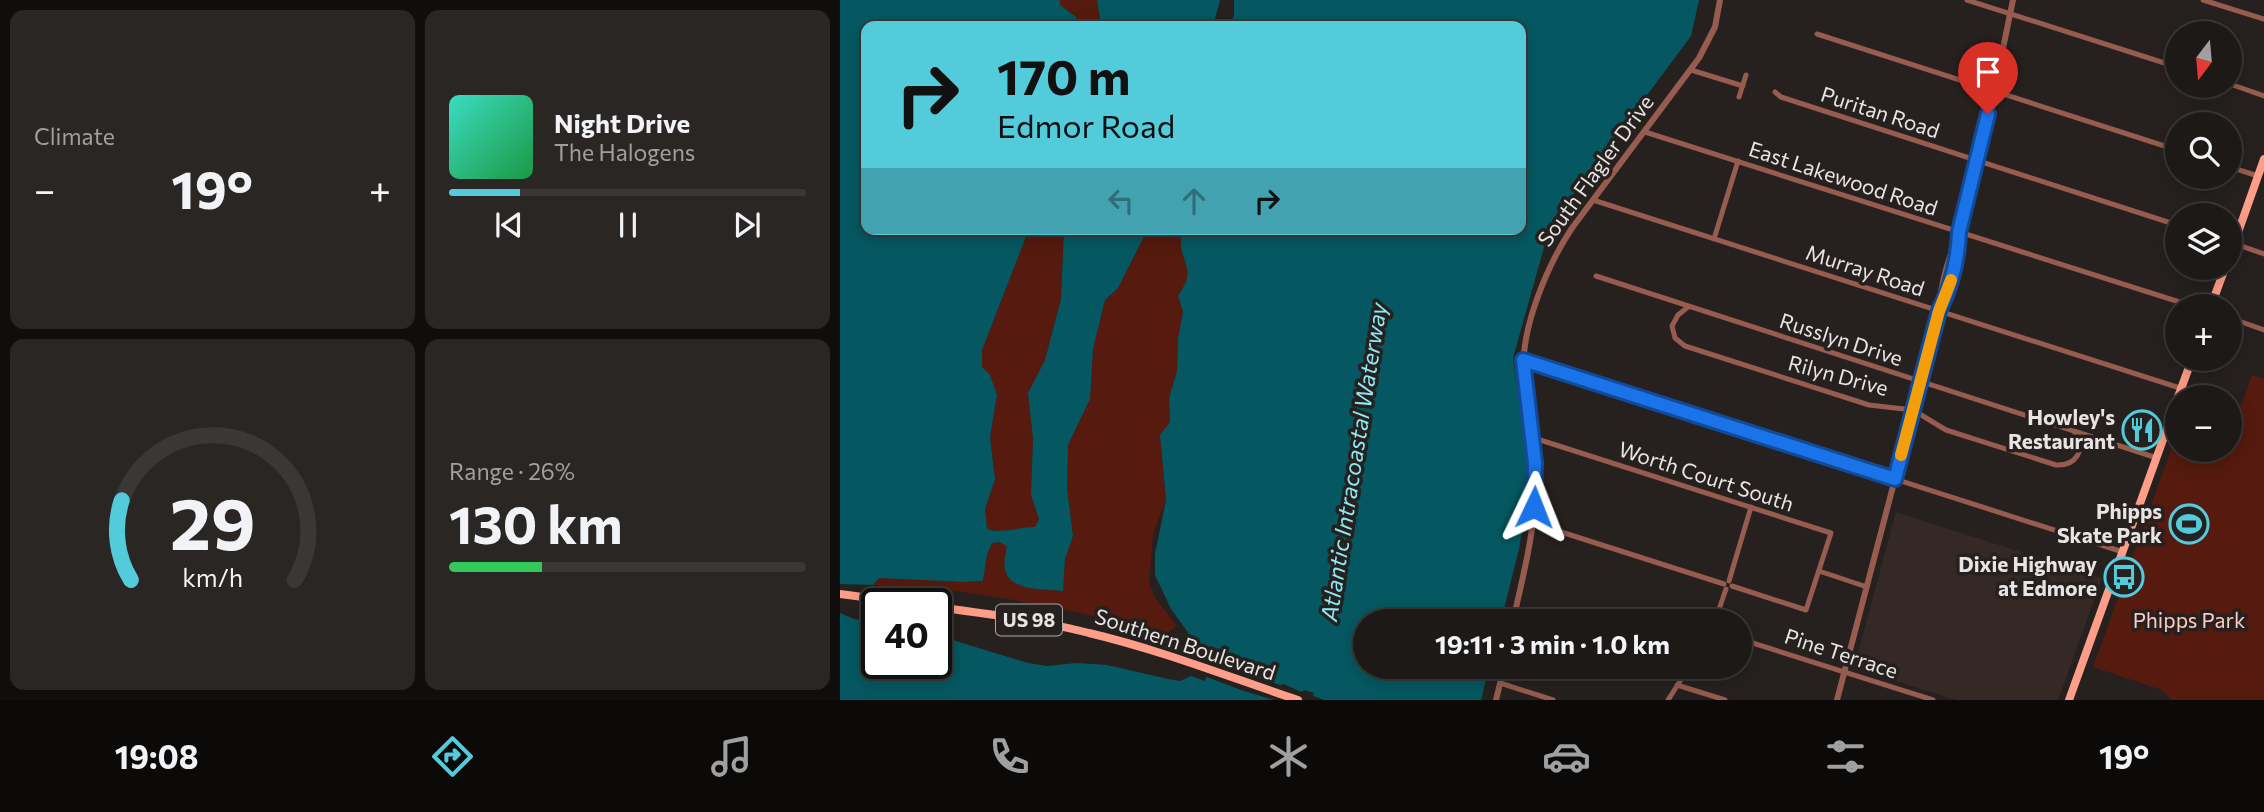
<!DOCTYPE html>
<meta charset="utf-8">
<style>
:root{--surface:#1c1917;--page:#292624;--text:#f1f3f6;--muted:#a0a0a1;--line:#3a3836;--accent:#53cbdb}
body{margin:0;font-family:Commissioner,sans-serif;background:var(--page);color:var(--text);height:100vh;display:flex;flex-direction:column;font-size:26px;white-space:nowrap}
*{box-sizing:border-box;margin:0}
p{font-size:23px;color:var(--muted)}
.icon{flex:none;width:38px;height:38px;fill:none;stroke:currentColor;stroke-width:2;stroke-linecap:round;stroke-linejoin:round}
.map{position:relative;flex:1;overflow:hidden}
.drawer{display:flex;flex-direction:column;gap:10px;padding:10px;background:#0f0e0d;width:840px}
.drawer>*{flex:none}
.guide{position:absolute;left:21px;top:21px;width:665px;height:214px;border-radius:14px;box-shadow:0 4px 18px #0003,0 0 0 2px var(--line);background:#53cbdb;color:#111;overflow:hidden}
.needle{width:46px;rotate:196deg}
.buttons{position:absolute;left:1325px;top:21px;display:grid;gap:14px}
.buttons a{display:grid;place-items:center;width:77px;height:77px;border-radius:50%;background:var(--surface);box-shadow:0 4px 18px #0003,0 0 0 2px var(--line);font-size:35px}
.speed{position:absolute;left:21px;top:588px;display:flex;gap:14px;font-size:35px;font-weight:700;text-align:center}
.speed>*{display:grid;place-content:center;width:91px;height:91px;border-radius:50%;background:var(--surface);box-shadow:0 4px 18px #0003,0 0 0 2px var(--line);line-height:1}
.speed .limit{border:4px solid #111;border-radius:10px;background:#fff;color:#111}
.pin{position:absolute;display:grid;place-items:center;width:60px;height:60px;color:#fff;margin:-72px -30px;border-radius:50% 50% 50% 0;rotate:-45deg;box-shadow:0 0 7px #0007}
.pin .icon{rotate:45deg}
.me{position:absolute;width:77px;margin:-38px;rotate:2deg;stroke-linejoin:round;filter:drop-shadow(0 0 5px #0008)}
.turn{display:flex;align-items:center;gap:24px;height:147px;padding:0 21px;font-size:32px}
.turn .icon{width:91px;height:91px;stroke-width:2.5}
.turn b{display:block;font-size:49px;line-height:60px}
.lanes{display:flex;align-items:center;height:66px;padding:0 21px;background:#0003;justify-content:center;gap:35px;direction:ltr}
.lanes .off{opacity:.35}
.big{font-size:52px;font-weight:700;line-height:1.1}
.drawer .tile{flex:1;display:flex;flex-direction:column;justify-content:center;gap:10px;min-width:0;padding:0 24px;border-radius:14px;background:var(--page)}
.drawer .dial{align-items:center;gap:0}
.dial svg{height:182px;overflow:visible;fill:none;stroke:var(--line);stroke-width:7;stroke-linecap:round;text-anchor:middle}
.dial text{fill:var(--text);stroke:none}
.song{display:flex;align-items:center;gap:21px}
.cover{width:84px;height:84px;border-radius:10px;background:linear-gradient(135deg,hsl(170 70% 55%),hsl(140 70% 35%))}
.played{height:7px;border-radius:4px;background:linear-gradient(90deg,var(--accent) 20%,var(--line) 20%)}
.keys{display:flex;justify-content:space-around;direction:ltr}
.heat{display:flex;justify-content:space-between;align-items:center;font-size:38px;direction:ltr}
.charge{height:10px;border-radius:5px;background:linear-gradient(90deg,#34c759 26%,var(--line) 0)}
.drawer .tiles{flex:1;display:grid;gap:10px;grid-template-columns:repeat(2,1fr)}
.trip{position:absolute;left:513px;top:609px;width:399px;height:70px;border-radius:35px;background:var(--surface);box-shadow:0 4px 18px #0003,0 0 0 2px var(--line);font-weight:700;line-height:70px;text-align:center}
.tab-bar{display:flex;height:112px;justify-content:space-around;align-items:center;background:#0b0a09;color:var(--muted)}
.tab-bar .icon{width:49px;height:49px}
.tab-bar .current{color:var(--accent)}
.tab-bar b{font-size:32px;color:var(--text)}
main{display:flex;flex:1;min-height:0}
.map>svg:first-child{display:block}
</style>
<main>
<section class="drawer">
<div class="tiles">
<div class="tile"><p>Climate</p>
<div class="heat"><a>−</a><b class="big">19°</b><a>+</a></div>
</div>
<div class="tile">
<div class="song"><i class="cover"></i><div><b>Night Drive</b><p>The Halogens</p></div></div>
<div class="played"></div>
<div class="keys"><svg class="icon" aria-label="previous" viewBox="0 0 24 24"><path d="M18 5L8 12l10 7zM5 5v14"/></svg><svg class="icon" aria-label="pause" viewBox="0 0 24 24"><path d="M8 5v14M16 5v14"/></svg><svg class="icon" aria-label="next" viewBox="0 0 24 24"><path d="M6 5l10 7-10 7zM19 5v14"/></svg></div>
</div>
<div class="tile dial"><svg viewBox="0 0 100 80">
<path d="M14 69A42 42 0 1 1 86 69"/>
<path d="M14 69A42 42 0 0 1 10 34" stroke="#53cbdb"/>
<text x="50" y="56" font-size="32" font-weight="700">29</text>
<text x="50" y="72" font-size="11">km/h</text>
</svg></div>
<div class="tile"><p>Range · 26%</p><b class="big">130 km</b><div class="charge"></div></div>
</div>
</section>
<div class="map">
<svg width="1424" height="700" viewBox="0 0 1424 700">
<rect width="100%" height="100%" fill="#26211f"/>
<path fill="#352926" d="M1056,512l206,66 -44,122h-102l-102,-32z"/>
<path fill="#561a0e" d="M220,0h37l4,26h-23l-2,-9 -16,-12z
M189,229h35l-3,70 -16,61 -17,33 5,46 -2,56 8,24 -4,8c-16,0 -35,7 -48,2l-3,-20 11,-30 -5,-42 7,-42 -15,-28v-17z
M308,229h31c3,8 1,15 3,23 7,22 9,24 -4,44l5,16 -5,27 -1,32 -8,27 1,25 -10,12 6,65 -13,34 -4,50 7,15 21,27 -10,7c-70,-17 -141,-33 -213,-42 -26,-4 -54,-4 -81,-6l5,-8 88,5 17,-1 4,-27 5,-11 7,-1 6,2 58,46 2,-31 8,-23 -6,-48 1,-43 22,-46 3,-50 12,-49 13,-12z
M1412,375l12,4v321h-92l-10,-10 -69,-23 84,-234v17h53v-14z"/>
<path fill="#055861" d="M0,0h220v5l16,12 2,9h-212v203h163l-47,121v17l8,8 7,20 -7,42 5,42 -10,30 2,20c13,5 32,-2 48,-2l4,-8 -8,-24 2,-56 -5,-46 17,-33 16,-61 3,-70h84l-30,59 -13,12 -12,49 -3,50 -22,46 -1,43 6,48 -8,23 -2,32c-18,-2 -54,1 -58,-22 -2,-7 1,-16 2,-23l-8,-4 -7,1 -5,11 -4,27 -17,1 -87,-4 -6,7 -33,-1z
M257,0h123l-7,26h-112z
M394,0h465l-8,36 -133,179 -13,29 -32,114 13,91 1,31 -1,30 -7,39 -18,72h-136v46h124l-8,33h-641v-87l14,6 23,4v40h59v-28l92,28 19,3 29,-3 31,2 61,14 12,2 11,-5 14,5 8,-24 -10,-4 -32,-44 -16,-34v-21l11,-54 -6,-65 10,-13 -1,-24 8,-27 1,-32 5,-27 -5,-16c13,-20 11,-22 4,-44 -2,-8 0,-15 -3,-23h342v-203h-294l7,-10z"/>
<path fill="#26211f" d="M370,661l70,24 4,-1 17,8 4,-2 9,3 -1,3 11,4h-50l-33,-10 -37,-14z"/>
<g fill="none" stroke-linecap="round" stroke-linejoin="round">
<path stroke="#975c4f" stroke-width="5" d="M1127,0l210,67
M1363,0l61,19
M977,34l360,116
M851,70l52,16
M1390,84l34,12
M935,92l6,5 396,128
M899,97l7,-22
M805,132l547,174
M1390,167l28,9
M753,200l615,197
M874,239l24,-78
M1390,242l34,12
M756,276l561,182
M848,307l-10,8 -6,11 3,12 10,8 184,59 44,5 33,20 110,35c20,1 31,-16 19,-32
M1390,318l34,12
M683,360l600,192
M694,438l297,95 -25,77 -74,-24
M693,523l191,61
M979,571l48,16
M889,581l22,-74
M675,613l26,8
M875,621l11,-32
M900,639l193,61
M660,683l53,17
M837,685l48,15
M828,700l21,-33"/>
<path stroke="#975c4f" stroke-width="6" d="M1099,309c2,-38 20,-73 29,-109 18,-66 31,-133 45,-200
M673,621c10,-45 22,-90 23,-137 0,-38 -9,-73 -12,-111 -4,-44 24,-109 48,-145l127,-170 16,-31 5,-27
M656,700l8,-33
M997,700l102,-389c12,-24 19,-52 20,-79"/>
<path stroke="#fe9d88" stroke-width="8" d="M1390,255l34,-96
M1371,306l14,-38
M1338,397l14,-38
M0,594l75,10
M96,607c52,7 103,13 153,26 72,17 140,44 209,67
M1229,700l108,-299"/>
</g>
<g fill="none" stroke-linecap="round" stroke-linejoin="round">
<g stroke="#114b97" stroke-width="18">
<path id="route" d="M694,507l1,-44 -12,-103 372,119 44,-168c12,-24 19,-52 20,-79l29,-118"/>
</g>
<use href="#route" stroke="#1a73e8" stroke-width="12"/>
<path stroke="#f59e0b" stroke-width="12" d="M1061,455l38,-144 12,-31"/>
</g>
<defs>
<g id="restaurant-ring" transform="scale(2.0125)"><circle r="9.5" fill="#26211f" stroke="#53cbdb" stroke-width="1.5"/><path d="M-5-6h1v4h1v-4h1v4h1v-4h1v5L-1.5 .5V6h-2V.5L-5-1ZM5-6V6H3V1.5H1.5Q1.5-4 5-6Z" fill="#53cbdb"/></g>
<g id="stadium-ring" transform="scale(2.0125)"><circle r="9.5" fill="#26211f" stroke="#53cbdb" stroke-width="1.5"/><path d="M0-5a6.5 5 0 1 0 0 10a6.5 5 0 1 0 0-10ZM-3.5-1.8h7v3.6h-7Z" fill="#53cbdb"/></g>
<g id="bus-ring" transform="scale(2.0125)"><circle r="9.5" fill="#26211f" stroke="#53cbdb" stroke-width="1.5"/><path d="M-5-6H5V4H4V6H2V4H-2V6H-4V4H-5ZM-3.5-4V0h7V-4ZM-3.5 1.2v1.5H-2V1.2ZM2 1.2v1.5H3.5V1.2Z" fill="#53cbdb"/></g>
</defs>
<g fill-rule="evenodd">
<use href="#restaurant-ring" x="1302" y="430"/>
<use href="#stadium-ring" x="1349" y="524"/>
<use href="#bus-ring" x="1284" y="577"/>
</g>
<g text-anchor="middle" stroke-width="7" stroke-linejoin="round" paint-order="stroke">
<rect fill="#26211f" stroke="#aeaaa8" stroke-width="2" x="156" y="604.5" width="66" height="31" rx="5"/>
<g font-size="19" font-weight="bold" fill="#e8e4e3">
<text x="189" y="627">US 98</text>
</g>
<g font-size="21" fill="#e8e4e3" stroke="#26211f">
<text transform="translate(1040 113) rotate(18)" y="7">Puritan Road</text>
<text transform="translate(756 171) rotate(-54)" y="7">South Flagler Drive</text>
<text transform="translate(1003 179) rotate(18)" y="7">East Lakewood Road</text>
<text transform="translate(1025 271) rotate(18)" y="7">Murray Road</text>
<text transform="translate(1001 340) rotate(18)" y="7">Russlyn Drive</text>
<text transform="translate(998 376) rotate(15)" y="7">Rilyn Drive</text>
<text transform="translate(866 477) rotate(18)" y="7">Worth Court South</text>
<text transform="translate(345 645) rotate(18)" y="7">Southern Boulevard</text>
<text transform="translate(1001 654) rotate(18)" y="7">Pine Terrace</text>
</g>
<g font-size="21" font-weight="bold" fill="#e8e4e3" stroke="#26211f" text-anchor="end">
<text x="1275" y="425">Howley's<tspan x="1275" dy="24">Restaurant</tspan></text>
<text x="1322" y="519">Phipps<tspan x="1322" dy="24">Skate Park</tspan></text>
<text x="1257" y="572">Dixie Highway<tspan x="1257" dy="24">at Edmore</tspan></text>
</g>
<g font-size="21" fill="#fdcbc0" stroke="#26211f">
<text x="1349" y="628">Phipps Park</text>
</g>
<g font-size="23" font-style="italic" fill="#8ee9f6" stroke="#26211f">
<text transform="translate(514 462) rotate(-81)" y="8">Atlantic Intracoastal Waterway</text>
</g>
</g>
</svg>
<div class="buttons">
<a><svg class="needle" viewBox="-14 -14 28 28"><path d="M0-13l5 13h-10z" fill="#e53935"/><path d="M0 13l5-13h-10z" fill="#a0a0a1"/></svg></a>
<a><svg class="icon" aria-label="search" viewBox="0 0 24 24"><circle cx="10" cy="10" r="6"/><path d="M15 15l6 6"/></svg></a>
<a><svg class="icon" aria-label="layers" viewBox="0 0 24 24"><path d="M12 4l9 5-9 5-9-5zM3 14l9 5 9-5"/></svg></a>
<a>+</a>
<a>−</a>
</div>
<div class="speed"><div class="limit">40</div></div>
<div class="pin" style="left:1148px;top:114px;background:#d93025"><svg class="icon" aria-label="arrive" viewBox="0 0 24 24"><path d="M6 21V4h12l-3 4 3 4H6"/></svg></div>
<svg class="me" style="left:694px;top:507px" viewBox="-20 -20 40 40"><path d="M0-17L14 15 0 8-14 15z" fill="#1a73e8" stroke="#fff" stroke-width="4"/></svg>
<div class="trip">19:11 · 3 min · 1.0 km</div>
<div class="guide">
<div class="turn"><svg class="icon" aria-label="right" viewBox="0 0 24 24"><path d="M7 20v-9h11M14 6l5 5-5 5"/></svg><div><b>170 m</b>Edmor Road</div></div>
<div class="lanes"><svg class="icon off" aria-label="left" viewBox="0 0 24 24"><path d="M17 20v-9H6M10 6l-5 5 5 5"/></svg><svg class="icon off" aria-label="ahead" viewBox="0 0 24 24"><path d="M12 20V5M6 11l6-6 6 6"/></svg><svg class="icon" aria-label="right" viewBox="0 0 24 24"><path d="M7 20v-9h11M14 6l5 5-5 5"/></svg></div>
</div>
</div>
</main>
<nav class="tab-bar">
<b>19:08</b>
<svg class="icon current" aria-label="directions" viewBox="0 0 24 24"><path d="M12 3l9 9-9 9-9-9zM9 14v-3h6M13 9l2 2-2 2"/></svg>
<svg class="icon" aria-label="music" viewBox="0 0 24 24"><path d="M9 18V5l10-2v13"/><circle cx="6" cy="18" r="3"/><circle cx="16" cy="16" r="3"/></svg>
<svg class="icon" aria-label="phone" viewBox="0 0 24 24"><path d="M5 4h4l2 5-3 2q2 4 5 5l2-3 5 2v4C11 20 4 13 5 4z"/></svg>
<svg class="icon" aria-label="climate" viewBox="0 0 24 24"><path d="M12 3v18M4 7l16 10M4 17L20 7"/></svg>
<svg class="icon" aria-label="car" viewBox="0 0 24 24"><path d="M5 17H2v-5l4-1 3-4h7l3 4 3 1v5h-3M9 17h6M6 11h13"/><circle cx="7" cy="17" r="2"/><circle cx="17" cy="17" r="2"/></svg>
<svg class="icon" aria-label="filters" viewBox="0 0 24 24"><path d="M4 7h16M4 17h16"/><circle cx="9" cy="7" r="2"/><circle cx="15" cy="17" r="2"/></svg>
<b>19°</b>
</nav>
